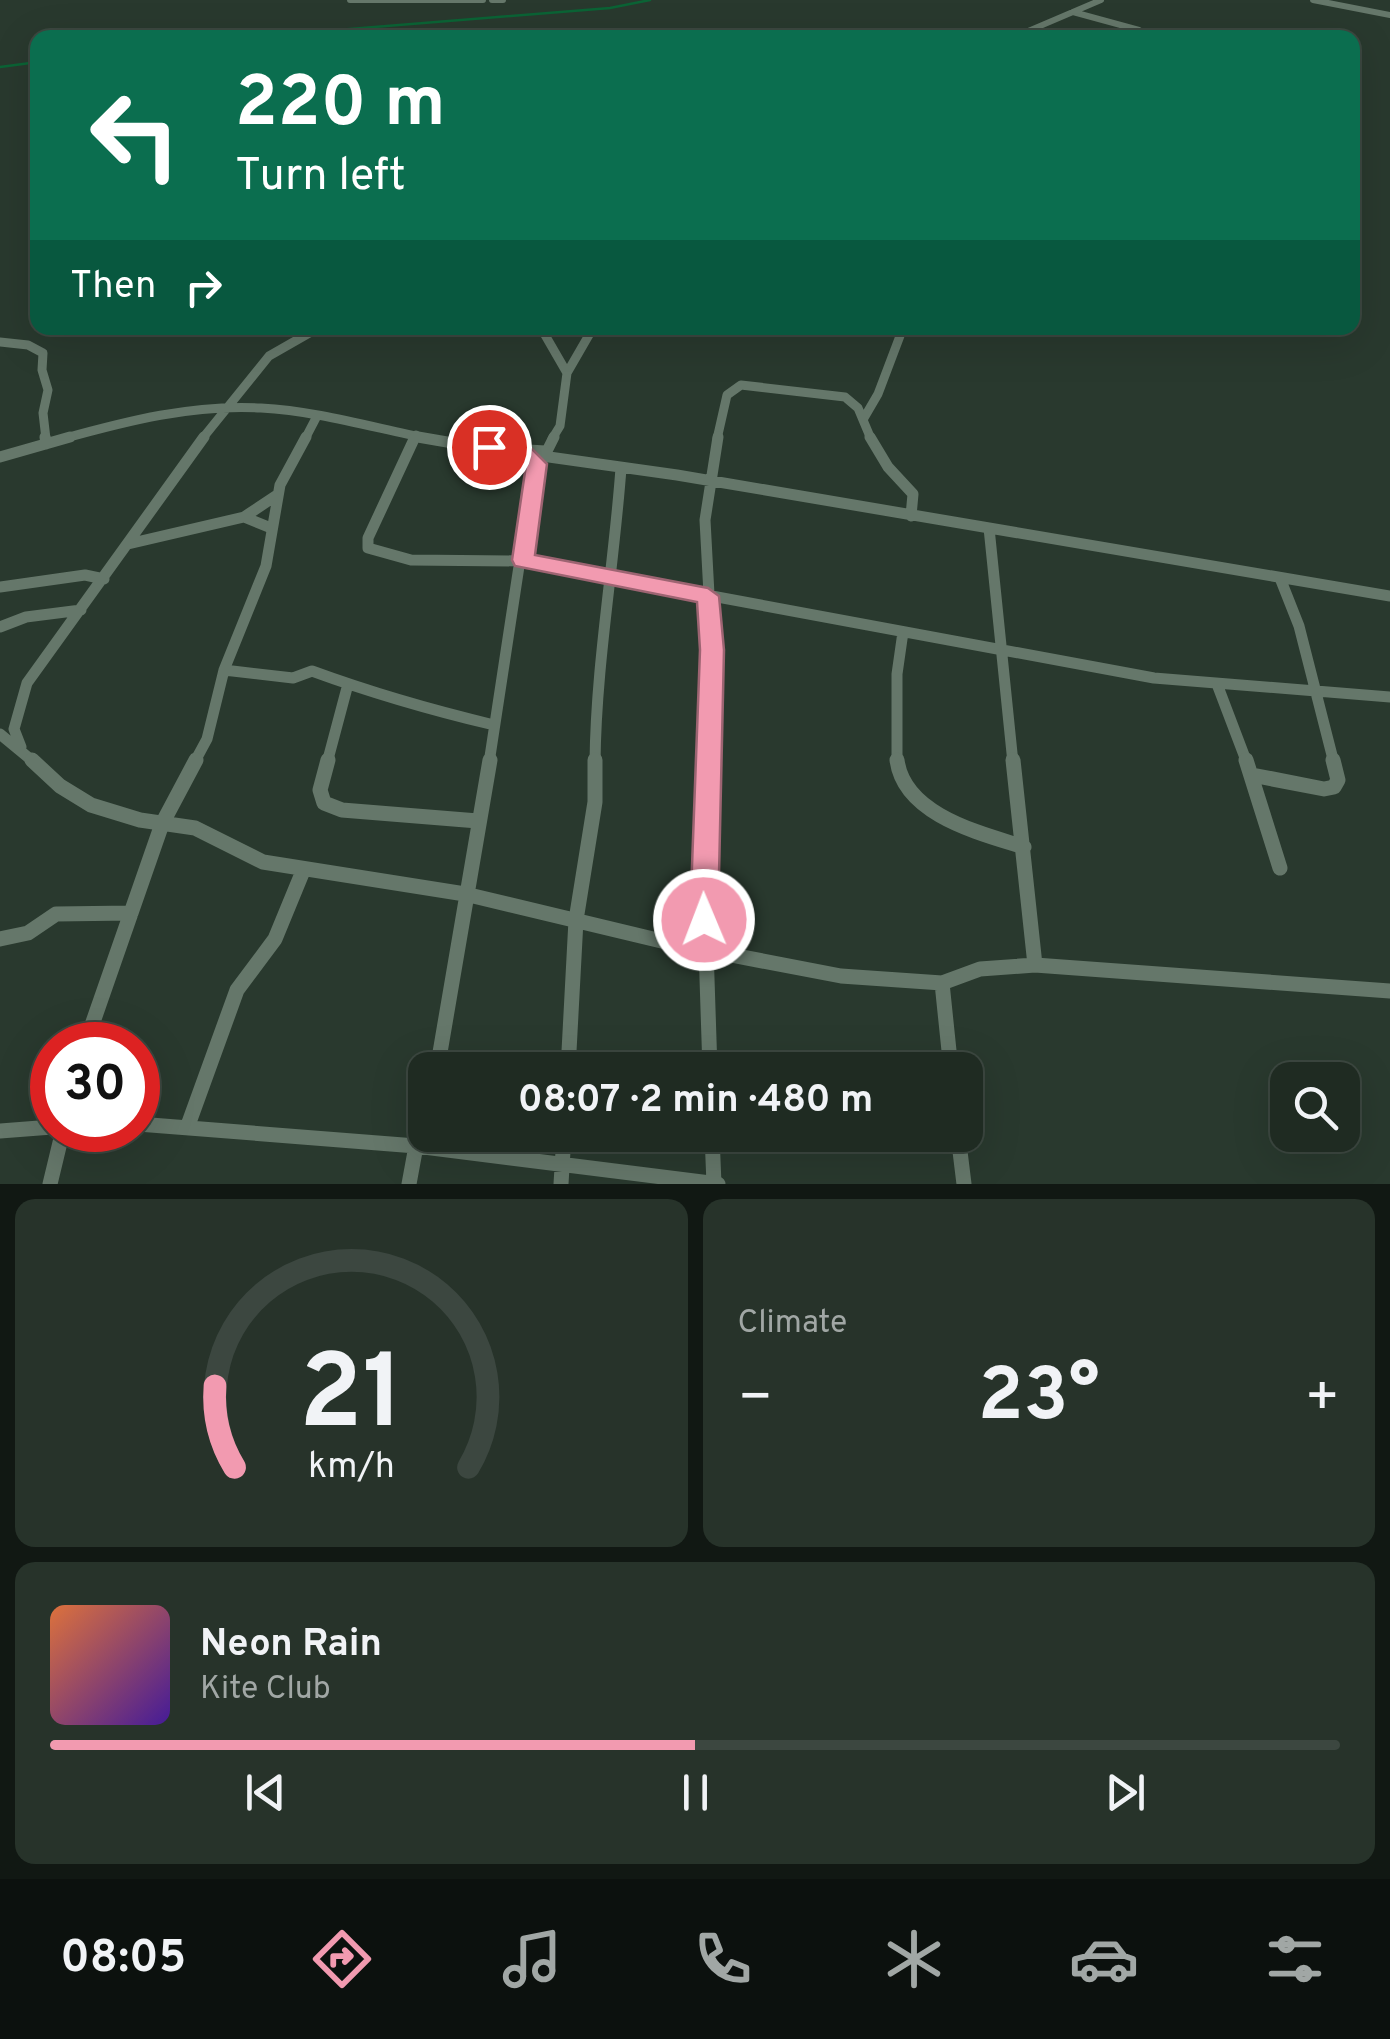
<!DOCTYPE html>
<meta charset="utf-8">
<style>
:root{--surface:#1f2b22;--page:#27332a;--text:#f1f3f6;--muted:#a1a7a5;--line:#3c4740;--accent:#f29ab0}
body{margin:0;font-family:Overpass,sans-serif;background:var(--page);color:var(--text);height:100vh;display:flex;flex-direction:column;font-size:38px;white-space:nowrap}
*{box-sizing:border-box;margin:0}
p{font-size:32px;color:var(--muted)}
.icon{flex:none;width:55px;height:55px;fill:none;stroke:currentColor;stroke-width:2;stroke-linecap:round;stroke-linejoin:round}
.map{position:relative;height:1184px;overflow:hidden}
.side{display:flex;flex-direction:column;gap:15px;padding:15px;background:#111813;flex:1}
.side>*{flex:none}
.guide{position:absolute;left:30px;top:30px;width:1330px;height:305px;border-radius:20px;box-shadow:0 10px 40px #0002,0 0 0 2px var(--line);background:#0b6e4f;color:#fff;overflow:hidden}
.fabs{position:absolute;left:1270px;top:1062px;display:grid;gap:20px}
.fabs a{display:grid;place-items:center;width:90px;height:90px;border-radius:20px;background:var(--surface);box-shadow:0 10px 40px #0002,0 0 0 2px var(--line);font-size:50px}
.speed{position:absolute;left:30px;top:1022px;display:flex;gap:20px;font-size:50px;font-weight:700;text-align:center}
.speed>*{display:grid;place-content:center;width:130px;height:130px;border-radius:50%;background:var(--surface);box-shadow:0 10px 40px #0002,0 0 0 2px var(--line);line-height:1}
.speed .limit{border:15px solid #d22;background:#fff;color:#111}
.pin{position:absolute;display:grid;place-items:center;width:85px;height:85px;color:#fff;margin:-42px;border:5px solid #fff;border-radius:50%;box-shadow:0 2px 10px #0007}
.me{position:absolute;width:110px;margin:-55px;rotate:359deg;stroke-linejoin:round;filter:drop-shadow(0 0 8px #0008)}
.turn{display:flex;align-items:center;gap:35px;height:210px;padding:0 40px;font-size:45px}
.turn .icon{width:130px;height:130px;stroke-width:2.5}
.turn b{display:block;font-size:70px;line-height:85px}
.then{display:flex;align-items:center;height:95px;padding:0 40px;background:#0003;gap:20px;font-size:38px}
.big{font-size:75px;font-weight:700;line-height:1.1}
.side .card{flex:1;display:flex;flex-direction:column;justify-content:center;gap:15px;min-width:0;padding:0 35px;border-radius:20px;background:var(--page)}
.side .dial{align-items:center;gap:0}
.dial svg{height:260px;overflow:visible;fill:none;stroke:var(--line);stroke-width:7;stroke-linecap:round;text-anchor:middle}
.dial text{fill:var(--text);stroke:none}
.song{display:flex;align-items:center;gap:30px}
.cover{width:120px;height:120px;border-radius:15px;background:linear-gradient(135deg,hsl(20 70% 55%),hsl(260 70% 35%))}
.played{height:10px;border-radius:5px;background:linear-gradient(90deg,var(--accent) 50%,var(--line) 50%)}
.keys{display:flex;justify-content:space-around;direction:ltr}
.heat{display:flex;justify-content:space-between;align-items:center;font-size:55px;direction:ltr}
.side .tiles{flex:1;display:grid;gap:15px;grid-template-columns:1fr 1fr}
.card:last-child{grid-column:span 2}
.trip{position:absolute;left:408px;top:1052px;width:575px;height:100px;border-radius:20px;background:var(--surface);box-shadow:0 10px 40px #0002,0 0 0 2px var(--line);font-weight:700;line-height:100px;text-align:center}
.tab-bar{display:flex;height:160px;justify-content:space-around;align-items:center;background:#0c110e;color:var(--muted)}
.tab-bar .icon{width:70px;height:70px}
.tab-bar .active{color:var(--accent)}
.tab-bar b{font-size:45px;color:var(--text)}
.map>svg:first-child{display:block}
</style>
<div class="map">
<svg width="1390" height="1184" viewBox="0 0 1390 1184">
<rect width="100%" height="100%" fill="#29392e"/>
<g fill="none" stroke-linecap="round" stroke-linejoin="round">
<path stroke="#0b6335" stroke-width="2.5" d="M238,38l372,-30 40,-8
M0,67l38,-5"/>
<path stroke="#65776a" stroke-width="6" d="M350,0h133
M492,0h11
M1313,0l77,15
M1073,12l66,18 -12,8
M1012,38l89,-38"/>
<path stroke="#65776a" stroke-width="9" d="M541,328l26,45
M0,342l28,3 15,8 -1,17 6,20 -5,23 3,26
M864,418l14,-24 25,-66
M62,439c65,-18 131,-35 199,-31 57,3 113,20 169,31
M202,439l67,-83 49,-28
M305,439l12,-23
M414,439l2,-4
M552,439l8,-13 7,-53 26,-45
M717,439l10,-44 14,-10 104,12 13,11 13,31"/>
<path stroke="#65776a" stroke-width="11" d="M45,437l1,7
M415,437l-47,101v10l43,12 112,1 631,117 236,19
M418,437l58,10 69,4
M870,437l18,30 25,27 -2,22
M542,456l135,19 713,121
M0,457l70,-20
M244,517l27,11
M989,528l24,235
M128,544l116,-27 33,-22
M1280,578l19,48 35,137
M0,587l85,-12 19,4
M0,627l26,-10 55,-7
M224,670l69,8 19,-7c60,22 119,39 182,54
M1217,684l30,79
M0,734l35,29
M21,747l-7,-18 13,-46 177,-246
M194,763l13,-24 17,-69 42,-104 14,-81 26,-48
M327,763l21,-79
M489,763l43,-282 22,-44
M595,763c1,-99 19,-197 26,-295
M707,763l5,-113 -7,-130 13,-83
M897,763v-89l6,-42"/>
<path stroke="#65776a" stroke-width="15" d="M32,760l28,26 31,19 49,15 55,8 68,34 202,32 209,50 167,32 101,7 38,-14 55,-4 355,26
M328,760l-8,30 4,13 18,7 136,11
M707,760l-4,96 7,214
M897,760c7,55 83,73 127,87
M1013,760l22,205
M1246,760l34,108
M1252,775l72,14 10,-2 4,-7 -5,-20
M0,939l28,-6 28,-19 75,-1
M942,983l9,87
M85,1045l77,-221 34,-64
M437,1070l53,-310
M568,1070l8,-150 19,-118v-42
M138,1124l278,22 302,38
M187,1128l50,-138 38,-51 28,-68
M0,1131l52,-4
M712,1135l2,49
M958,1135l6,49
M50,1184l13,-54
M409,1184l7,-38 9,-13
M561,1184l3,-49"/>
</g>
<path fill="#f29ab0" stroke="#9d6472" stroke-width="2.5" d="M489,441l42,7 16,16 -12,91 173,33 11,8 5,54 -6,270 -4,10 -10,3 -10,-3 -4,-10 10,-270 -3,-48 -182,-36 -3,-6 14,-95 -8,-7 -36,-6 -3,-5z"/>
</svg>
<div class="fabs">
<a><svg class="icon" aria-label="search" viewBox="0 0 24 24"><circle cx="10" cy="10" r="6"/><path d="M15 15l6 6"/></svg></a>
</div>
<div class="speed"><div class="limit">30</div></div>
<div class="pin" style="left:489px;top:447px;background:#d93025"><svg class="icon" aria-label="arrive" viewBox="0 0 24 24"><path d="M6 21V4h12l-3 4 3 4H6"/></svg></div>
<svg class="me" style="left:704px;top:920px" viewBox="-20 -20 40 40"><circle r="17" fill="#f29ab0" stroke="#fff" stroke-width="3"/><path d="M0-11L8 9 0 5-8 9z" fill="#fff"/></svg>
<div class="trip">08:07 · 2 min · 480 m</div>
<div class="guide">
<div class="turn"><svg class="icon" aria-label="left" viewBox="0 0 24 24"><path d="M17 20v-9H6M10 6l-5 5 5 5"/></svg><div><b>220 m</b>Turn left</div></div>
<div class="then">Then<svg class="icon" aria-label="right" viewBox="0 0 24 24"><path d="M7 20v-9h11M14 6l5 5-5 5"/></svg></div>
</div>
</div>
<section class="side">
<div class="tiles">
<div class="card dial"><svg viewBox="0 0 100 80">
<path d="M14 69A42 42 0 1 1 86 69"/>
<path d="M14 69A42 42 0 0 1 8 44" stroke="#f29ab0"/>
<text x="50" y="56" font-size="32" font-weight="700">21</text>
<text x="50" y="72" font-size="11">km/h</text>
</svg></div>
<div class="card"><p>Climate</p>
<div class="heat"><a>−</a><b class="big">23°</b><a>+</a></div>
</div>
<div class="card">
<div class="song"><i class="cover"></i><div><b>Neon Rain</b><p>Kite Club</p></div></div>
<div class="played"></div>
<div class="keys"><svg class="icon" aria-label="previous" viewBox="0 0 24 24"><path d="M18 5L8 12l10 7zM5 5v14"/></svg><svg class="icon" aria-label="pause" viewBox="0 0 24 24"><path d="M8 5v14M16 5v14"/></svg><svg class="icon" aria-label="next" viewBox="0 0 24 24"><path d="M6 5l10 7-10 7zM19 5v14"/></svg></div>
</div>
</div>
</section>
<nav class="tab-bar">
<b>08:05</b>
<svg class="icon active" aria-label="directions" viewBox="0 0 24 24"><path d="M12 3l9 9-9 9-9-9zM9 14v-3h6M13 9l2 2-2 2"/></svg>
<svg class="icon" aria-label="music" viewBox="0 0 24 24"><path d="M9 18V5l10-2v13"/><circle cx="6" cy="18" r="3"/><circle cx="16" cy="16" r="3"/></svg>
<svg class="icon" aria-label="phone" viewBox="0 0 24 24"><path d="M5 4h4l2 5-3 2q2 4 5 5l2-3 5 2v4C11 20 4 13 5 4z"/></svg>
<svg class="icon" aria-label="climate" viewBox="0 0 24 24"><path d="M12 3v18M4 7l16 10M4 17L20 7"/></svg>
<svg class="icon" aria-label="car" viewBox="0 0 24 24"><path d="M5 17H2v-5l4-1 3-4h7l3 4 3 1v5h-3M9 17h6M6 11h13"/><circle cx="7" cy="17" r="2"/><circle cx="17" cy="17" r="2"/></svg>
<svg class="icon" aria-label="filters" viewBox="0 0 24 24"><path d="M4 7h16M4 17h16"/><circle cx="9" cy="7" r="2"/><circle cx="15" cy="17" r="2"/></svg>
</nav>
